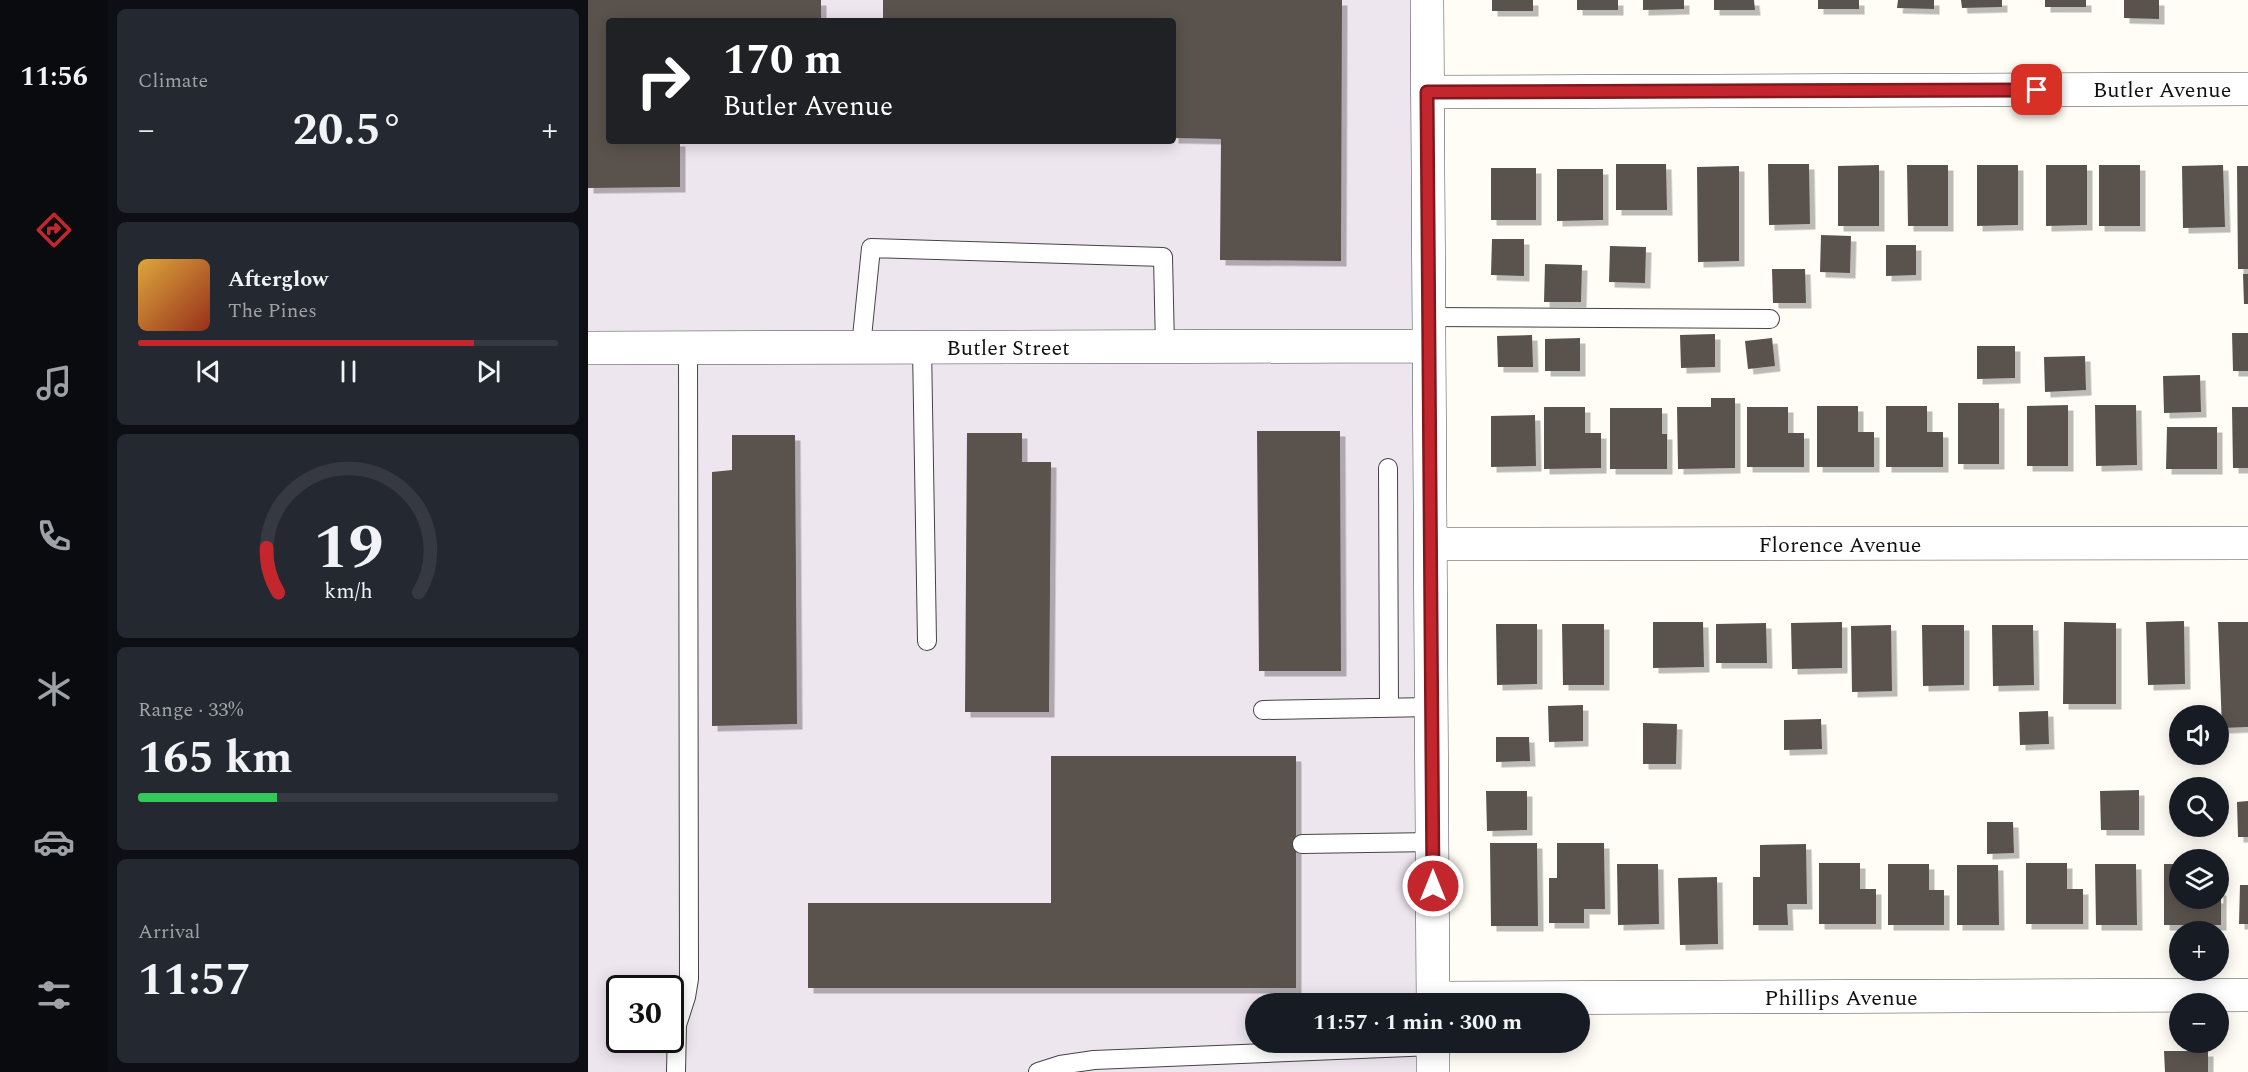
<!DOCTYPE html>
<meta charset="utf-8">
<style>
:root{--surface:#171b24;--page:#242831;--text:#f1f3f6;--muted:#9ea1a6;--line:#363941;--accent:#c4262e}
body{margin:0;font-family:Spectral,serif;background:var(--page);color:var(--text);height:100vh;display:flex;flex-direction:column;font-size:22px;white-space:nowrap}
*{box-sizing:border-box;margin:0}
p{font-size:20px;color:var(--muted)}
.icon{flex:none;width:33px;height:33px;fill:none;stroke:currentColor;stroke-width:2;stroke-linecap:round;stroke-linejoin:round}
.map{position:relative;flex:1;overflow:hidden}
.sheet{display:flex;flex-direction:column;gap:9px;padding:9px;background:#0d0f14;width:480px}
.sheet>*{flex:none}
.top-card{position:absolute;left:18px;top:18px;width:570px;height:126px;border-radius:6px;box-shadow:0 3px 15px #0003;background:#202124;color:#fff;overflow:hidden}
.buttons{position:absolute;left:1581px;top:705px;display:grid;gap:12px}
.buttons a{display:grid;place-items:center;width:60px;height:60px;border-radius:50%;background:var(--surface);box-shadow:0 3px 15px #0003;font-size:30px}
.speed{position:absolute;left:18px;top:975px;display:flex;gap:12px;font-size:30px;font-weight:700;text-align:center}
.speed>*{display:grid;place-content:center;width:78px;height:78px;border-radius:50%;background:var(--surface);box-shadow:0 3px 15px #0003;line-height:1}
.speed .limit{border:3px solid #111;border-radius:9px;background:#fff;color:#111}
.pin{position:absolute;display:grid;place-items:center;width:51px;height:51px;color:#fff;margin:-26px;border-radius:12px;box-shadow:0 3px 9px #0006}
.me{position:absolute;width:66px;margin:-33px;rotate:0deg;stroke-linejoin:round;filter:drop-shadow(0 0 4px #0008)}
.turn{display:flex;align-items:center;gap:21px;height:126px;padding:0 18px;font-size:27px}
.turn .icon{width:78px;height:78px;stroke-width:2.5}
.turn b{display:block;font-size:42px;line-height:51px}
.big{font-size:45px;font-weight:700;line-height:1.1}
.sheet .tile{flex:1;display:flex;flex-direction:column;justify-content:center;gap:9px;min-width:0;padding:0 21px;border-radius:9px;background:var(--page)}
.sheet .dial{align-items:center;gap:0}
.dial svg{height:156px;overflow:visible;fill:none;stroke:var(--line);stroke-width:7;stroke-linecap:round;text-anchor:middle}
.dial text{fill:var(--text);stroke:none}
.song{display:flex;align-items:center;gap:18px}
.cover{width:72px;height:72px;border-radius:9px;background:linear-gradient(135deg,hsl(40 70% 55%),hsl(10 70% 35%))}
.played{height:6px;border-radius:3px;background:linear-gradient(90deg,var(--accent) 80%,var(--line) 80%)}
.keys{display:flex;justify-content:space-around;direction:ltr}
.heat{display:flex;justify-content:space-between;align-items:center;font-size:33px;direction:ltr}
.charge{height:9px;border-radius:4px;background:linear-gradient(90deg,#34c759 33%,var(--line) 0)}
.trip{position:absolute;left:657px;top:993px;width:345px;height:60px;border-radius:30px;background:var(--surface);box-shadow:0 3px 15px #0003;font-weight:700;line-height:60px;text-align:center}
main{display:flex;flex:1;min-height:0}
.dock{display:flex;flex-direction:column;width:108px;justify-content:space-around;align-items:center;background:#090b0e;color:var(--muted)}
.dock .icon{width:42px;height:42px}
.dock .active{color:var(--accent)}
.dock b{font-size:27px;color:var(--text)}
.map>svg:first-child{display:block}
</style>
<main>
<nav class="dock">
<b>11:56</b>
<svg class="icon active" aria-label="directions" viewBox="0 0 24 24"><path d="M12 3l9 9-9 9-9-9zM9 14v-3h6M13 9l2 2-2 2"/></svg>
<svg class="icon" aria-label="music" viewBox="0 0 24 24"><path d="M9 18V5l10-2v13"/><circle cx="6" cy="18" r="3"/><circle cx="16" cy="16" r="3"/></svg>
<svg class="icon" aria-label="phone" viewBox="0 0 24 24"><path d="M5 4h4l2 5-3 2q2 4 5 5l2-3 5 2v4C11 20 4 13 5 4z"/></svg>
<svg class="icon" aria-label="climate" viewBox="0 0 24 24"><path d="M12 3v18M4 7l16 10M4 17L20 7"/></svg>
<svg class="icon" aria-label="car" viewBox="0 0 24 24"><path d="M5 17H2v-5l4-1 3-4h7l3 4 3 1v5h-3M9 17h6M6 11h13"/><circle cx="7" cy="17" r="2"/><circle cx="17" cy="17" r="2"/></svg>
<svg class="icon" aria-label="filters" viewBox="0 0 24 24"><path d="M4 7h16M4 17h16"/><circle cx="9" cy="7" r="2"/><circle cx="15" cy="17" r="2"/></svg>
</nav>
<section class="sheet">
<div class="tile"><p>Climate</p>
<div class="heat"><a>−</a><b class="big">20.5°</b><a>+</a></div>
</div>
<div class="tile">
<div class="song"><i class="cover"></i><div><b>Afterglow</b><p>The Pines</p></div></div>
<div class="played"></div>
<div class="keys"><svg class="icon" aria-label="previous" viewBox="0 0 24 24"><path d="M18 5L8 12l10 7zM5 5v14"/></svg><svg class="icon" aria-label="pause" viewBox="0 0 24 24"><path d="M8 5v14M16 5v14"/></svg><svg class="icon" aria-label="next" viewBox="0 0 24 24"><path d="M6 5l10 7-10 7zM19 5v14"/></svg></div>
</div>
<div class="tile dial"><svg viewBox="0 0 100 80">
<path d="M14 69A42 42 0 1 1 86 69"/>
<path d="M14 69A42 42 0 0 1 8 46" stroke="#c4262e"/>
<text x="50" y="56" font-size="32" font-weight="700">19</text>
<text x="50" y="72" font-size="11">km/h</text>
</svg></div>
<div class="tile"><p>Range · 33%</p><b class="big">165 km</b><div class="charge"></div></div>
<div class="tile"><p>Arrival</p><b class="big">11:57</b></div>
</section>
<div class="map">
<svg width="1660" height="1072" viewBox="0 0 1660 1072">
<defs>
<filter id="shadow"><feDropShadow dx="5.5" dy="5.5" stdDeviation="0" flood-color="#0004"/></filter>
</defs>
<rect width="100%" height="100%" fill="#fffdf5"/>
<path fill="#eee6ef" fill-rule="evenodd" d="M0,0h846l2,1003 -180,1v38l180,1v29h-848zM21,21h564v120h-564zM32,988h50v52h-50z"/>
<path fill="#5a524d" filter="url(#shadow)" d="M0,0h233v21h-212v120h71v46l-92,1z
M295,0h459l-1,261 -121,-1 1,-121 -48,-1v-117h-290z
M904,0h41v11h-41z
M989,0h41v10h-41z
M1055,0h41v9l-41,1z
M1126,0h40l1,10h-41z
M1230,0h41v9h-41z
M1310,0h36v9l-37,-1z
M1373,0h41v7l-40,1z
M1457,0h41v7h-41z
M1536,0h35v19l-35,-1z
M1028,164h50l1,46h-51z
M1180,164h41l1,60 -41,1z
M1291,165v61h-41v-60z
M1319,165h41v61h-40z
M1389,165h41v60l-41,1z
M1458,165h41v60l-41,1z
M1511,165h41v61h-41z
M1635,165l2,62 -42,1 -1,-62z
M1151,166v95l-41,1 -1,-95z
M1649,166h11v103h-10z
M903,168h45v52h-45z
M969,169h46v51l-46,1z
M1233,235l30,1 -1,37 -30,-1z
M904,239h32v37l-33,-1z
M1298,245h30v30l-30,1z
M1022,246l36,1 -1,36 -36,-1z
M957,264l37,1 -1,37h-37z
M1184,269h33l1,34h-33z
M1655,274h5v30h-4z
M1644,333h16v38h-15z
M1127,334v33l-34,1 -1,-33z
M944,335l1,32h-35l-1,-31z
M992,338v33h-35v-32z
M1184,338l3,28 -27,3 -3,-28z
M1389,346h38v32l-38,1z
M1497,356l1,34 -41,2 -1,-35z
M1612,375l1,37 -37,1 -1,-37z
M1123,398h24v70l-57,1 -1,-62h34z
M1370,403h41v61h-41z
M1480,405v61h-41v-60z
M1507,405h41l1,60 -41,1z
M1229,406h41v26h16v35h-57z
M1298,406h41v26h16v35h-57z
M956,407h41v26h16v35l-57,1z
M1159,407h41v26h16v34h-57z
M1644,407h16v61h-15z
M1022,408h52v26h5v35h-57z
M947,415l1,51 -45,1v-51z
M1579,427h50v42h-51z
M669,431h83l1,240h-82z
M379,433h55v29h29l-2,250h-84z
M144,435h63l2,289 -85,2v-254l20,-2z
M1596,621l1,63 -37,1 -2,-63z
M1065,622h50l1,45 -51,1z
M1254,622v46l-50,1 -1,-46z
M1476,622l52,1v81h-53z
M1630,622h30v105l-26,1z
M1178,623l1,40h-51v-39z
M908,624h41v60l-40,1z
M974,624h42v61h-41z
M1303,625l1,66 -40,1 -1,-66z
M1334,625h42v60l-41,1z
M1404,625h41l1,60 -41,1z
M995,705v36l-34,1 -1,-36z
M1460,711l1,33 -29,1 -1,-33z
M1233,719l1,30 -38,1v-30z
M1055,723l34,1 -1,40h-33z
M908,737h33l1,24 -34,1z
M463,756h245v232h-488v-85h243z
M1551,790v40h-38l-1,-39z
M898,791h41v39l-40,1z
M1660,801v36h-10l-1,-35z
M1399,822h26l1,31 -27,1z
M902,843h47l1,83h-47z
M969,843h47l1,66h-21v14h-35v-45h8z
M1218,844l1,60h-20l1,21h-35v-48h7v-32z
M1231,863h41v26h16v35h-57z
M1438,863h41v26h16v35h-57z
M1029,864h41l1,60 -41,1z
M1300,864h41v26h15v35h-56z
M1507,864h41l1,61h-41z
M1576,864h16v34h38v-8h3v35h-57z
M1369,865h41l1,60h-42z
M1129,877l1,67 -38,1 -2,-67z
M1652,885h8v39h-9z
M1576,1051h44v21h-43z"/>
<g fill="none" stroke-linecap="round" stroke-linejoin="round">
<g stroke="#444" stroke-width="20">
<path id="service" d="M840,317l342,2
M273,347l10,-99 292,9 2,90
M334,347l5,294
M800,468l1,239
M675,710l169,-3
M714,844l131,-2
M88,1072l1,-47 9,-28 3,-18 -1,-631
M450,1072l22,-7 34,-5 339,-14"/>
</g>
<g stroke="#444" stroke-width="34">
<path id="minor" d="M839,0l6,1004
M839,92l821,-3
M0,348l840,-2
M844,544l816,-1
M845,998l815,-3
M845,1072v-30"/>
</g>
<use href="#service" stroke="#fff" stroke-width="18"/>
<use href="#minor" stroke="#fff" stroke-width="33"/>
</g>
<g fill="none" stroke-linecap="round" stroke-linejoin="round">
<g stroke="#7f191e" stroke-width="15">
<path id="route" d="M845,886l-6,-794 610,-2"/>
</g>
<use href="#route" stroke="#c4262e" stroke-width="10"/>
</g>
<g text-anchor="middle" stroke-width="6" stroke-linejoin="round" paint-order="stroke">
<g font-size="22" fill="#111" stroke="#fff">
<text x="1574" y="97">Butler Avenue</text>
<text x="420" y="355">Butler Street</text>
<text x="1252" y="552">Florence Avenue</text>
<text x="1253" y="1005">Phillips Avenue</text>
</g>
</g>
</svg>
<div class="buttons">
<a><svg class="icon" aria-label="sound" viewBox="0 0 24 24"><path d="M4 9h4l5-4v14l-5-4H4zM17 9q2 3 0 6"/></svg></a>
<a><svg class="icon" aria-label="search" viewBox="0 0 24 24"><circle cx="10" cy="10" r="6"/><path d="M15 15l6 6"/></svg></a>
<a><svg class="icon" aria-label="layers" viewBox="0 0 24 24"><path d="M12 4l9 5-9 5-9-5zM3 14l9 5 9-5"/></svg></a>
<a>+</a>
<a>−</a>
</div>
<div class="speed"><div class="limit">30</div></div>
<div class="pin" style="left:1449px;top:90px;background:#d93025"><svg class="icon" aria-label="arrive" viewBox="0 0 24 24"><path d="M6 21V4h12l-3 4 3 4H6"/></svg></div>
<svg class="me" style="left:845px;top:886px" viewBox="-20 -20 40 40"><circle r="17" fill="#c4262e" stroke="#fff" stroke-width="3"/><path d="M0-11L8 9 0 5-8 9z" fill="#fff"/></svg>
<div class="trip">11:57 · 1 min · 300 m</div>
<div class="top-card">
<div class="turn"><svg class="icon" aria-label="right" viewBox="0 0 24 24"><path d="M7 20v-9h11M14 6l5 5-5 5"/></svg><div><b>170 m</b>Butler Avenue</div></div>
</div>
</div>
</main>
